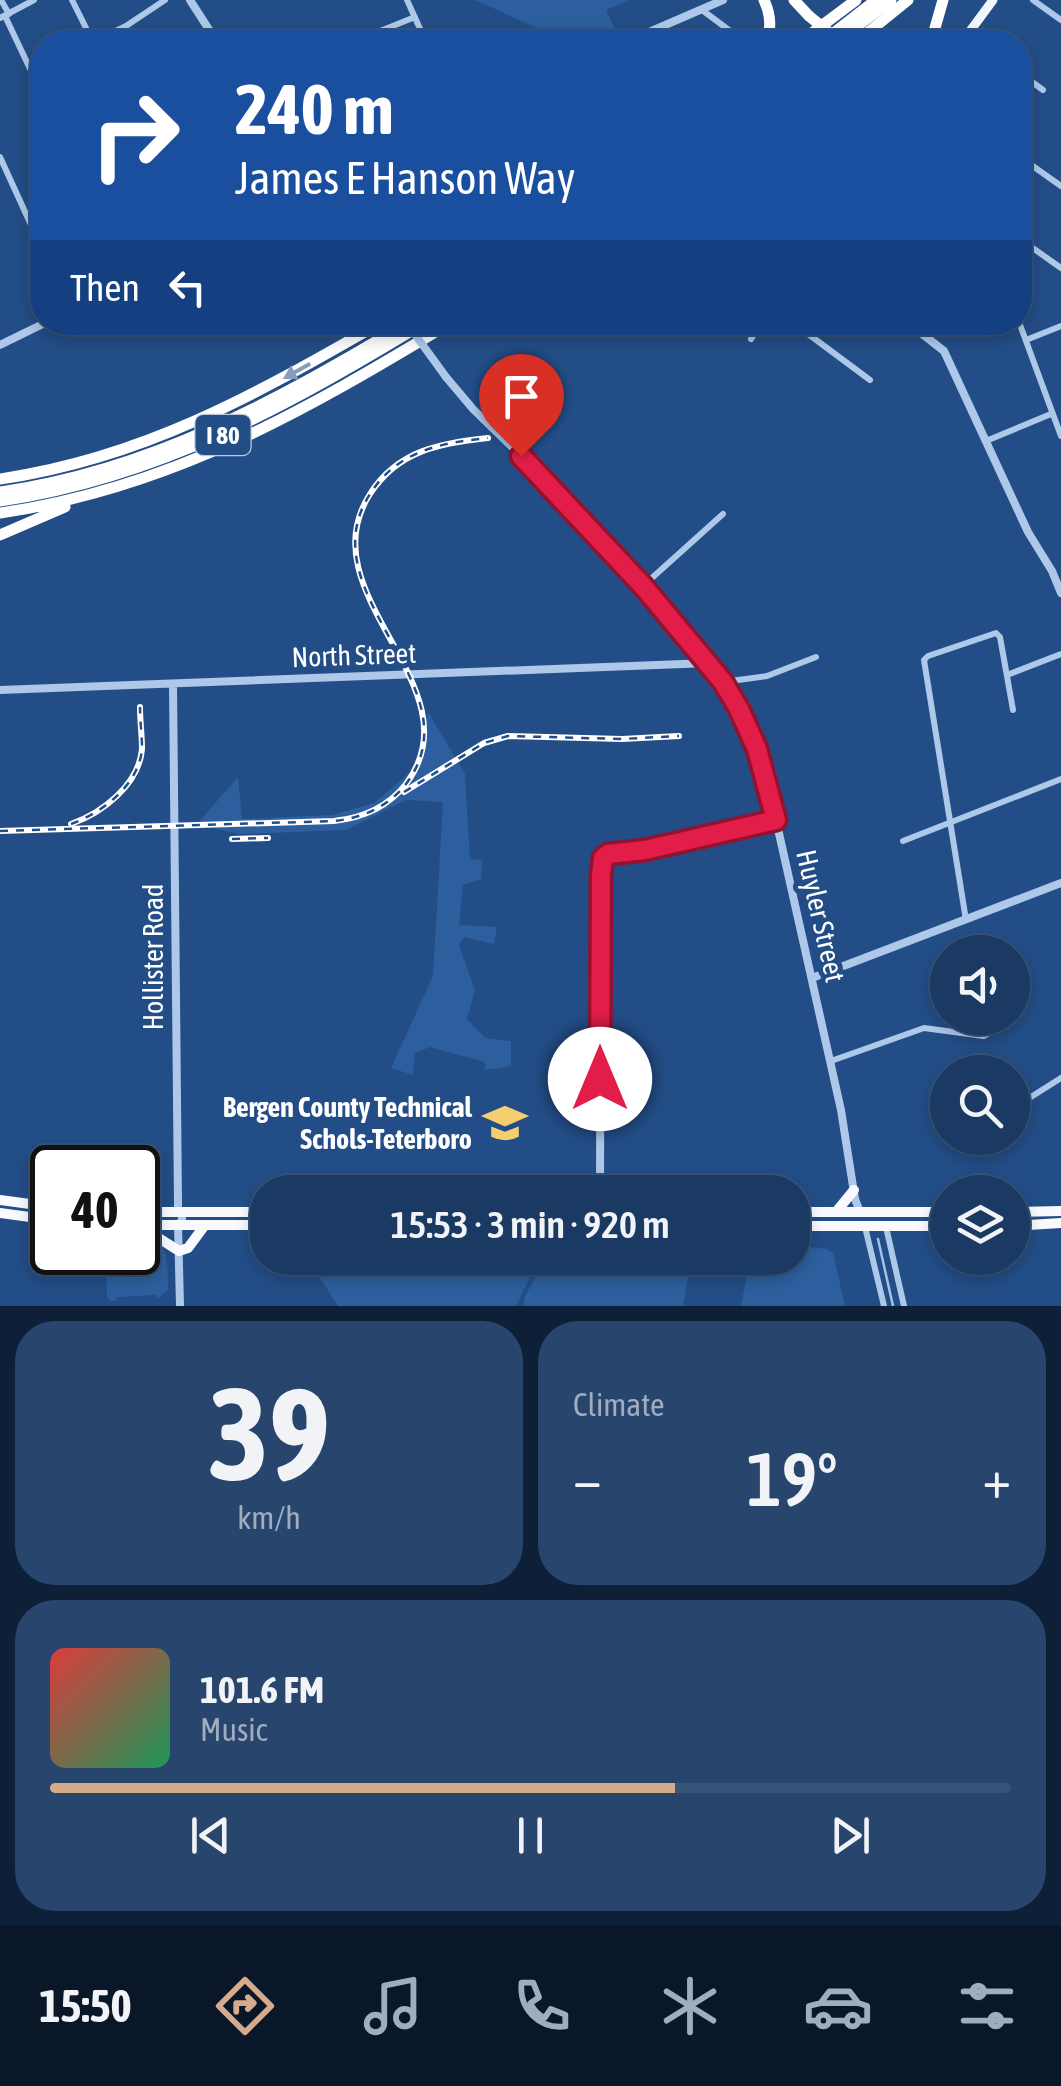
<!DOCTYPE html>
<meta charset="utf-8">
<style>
:root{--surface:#1a3a64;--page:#27456d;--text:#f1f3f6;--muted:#9fadbf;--line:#385478;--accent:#d6ab8b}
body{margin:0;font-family:"Asap Condensed",sans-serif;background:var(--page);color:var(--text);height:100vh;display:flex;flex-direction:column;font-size:38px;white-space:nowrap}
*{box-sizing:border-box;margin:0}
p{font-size:32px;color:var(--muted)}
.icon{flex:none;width:55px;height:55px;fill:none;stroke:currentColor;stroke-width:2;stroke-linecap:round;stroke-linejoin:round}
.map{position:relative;height:1306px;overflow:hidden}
.drawer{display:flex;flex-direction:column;gap:15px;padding:15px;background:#0e2037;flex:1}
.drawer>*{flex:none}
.banner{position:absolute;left:30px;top:30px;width:1002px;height:305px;border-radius:40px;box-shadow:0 5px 15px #0003,0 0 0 2px var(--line);background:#1a4fa0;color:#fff;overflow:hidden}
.fabs{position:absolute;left:930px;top:935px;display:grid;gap:20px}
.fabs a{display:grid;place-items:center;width:100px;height:100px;border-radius:50%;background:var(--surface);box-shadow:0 5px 15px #0003,0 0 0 2px var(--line);font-size:50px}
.speed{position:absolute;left:30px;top:1145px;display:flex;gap:20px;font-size:50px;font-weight:700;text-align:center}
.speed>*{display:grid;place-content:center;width:130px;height:130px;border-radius:50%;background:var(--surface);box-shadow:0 5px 15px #0003,0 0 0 2px var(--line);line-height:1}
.speed .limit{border:5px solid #111;border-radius:15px;background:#fff;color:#111}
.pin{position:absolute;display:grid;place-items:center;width:85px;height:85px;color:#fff;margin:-102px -42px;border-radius:50% 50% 50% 0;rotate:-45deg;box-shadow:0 0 10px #0007}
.pin .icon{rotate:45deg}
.me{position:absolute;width:110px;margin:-55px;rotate:0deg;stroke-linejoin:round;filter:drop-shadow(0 0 8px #0008)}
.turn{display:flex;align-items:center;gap:35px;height:210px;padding:0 40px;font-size:45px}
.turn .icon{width:130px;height:130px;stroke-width:2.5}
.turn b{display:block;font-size:70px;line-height:85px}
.then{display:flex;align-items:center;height:95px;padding:0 40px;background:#0003;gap:20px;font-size:38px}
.big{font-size:75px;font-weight:600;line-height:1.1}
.drawer .card{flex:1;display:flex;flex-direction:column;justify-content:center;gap:15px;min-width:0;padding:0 35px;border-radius:40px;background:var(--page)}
.drawer .dial{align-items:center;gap:0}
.dial b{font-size:130px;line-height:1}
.song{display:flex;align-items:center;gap:30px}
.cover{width:120px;height:120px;border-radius:15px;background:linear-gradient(135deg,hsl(0 70% 55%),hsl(150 70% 35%))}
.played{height:10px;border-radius:5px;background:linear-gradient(90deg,var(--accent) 65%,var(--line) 65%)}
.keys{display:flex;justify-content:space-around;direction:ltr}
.heat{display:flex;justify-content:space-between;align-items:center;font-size:55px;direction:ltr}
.drawer .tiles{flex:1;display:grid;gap:15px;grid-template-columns:1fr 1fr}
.card:last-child{grid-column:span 2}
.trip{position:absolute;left:250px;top:1175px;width:560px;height:100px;border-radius:40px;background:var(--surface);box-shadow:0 5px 15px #0003,0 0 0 2px var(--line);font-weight:600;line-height:100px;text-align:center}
.tabs{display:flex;height:160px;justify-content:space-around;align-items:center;background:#0a1728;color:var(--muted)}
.tabs .icon{width:70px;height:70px}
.tabs .current{color:var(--accent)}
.tabs b{font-size:45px;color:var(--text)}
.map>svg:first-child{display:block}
</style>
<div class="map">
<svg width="1061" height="1306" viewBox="0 0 1061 1306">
<rect width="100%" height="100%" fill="#234d86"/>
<path fill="#2d5f9e" d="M475,0h153l-22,10 15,32h-53z
M428,712l37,62 5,85 12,1 -1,19 -18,6 -4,40 38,2 -3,17 -30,-7 -5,9 16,44 -8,29 18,19 26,3v25l-26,4v-8l-55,-15 -15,6 -2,22 -22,-7 42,-92 10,-174 -37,-2 -60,30 -107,4 -42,-10 41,-47 4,42 90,-4 42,-12 39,-33z
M138,1238c34,0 29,26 30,52l-11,9 -1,-4 -39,2 -1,4h-5l-4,-4 -1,-44 32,-1z
M793,1245l34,4 6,4 12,53h-104l9,-48h42z
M337,1258h113l28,3 46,-3 9,13 -17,35h-178l-18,-28z
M546,1258h54l12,4 5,-4h75l-9,48h-160l2,-10z"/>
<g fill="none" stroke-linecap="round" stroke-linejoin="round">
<path stroke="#a1c2ea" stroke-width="2.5" d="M878,1239l15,67"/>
<path stroke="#adc8e9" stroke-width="6" d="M1,0l8,14
M72,0l21,42
M407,0l19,42
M1033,0l28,20
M702,10l43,32
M5,16l37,78
M0,18l34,-18
M968,35l10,7
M93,42l33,-16 39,-26
M353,42l62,-25
M1020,73l23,17
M0,157l42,92
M1020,157l41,29
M1020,239l41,29
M792,322l78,58
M1019,322l42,114
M751,339l11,-17
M1026,340l35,-14
M986,441l65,-27
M643,586l80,-72
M1007,675l54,-21
M723,682l44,-6 49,-19
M903,841l158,-62
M601,865l2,-7 5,-3 37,-5 131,-30
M966,920l-42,-260 4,-4 68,-23 4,4 13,73
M831,1061l93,-33 60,8 7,-4
M1012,1109l49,-31
M865,1227l19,79
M886,1227l18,79"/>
<path stroke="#adc8e9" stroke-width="8" d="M190,0l27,42
M626,42l97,-42
M907,322l37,29 84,181 24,39 9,22
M0,345l47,-23
M446,377l27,32 66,64 104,113 66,77 30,46 24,58 13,53 65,290 14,89 5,13
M173,684l5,519v8l4,3v6l-4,5 2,81
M0,690l709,-27
M812,978l249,-95
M600,1192l1,-327"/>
<path stroke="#f0f5fe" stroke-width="9" d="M962,42l31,-42"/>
<path stroke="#f8fafe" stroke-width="10" d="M0,1200l52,7
M138,1212h130
M792,1212h156
M836,1212l18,-22
M1012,1212l49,-1
M0,1213l52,7
M138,1225h130
M792,1226h156
M1012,1226l49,-3
M143,1228l36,23 9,-3 17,-23"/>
<path stroke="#fff" stroke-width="11" d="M764,0c7,15 8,28 2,42
M794,0l15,16
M800,42l56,-42
M822,42l54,-42
M837,42l54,-42
M856,42l52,-42
M931,42l12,-42
M0,479c144,-21 257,-85 382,-157
M0,492c153,-22 278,-92 409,-170
M0,501c161,-24 289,-96 426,-179
M0,513c172,-25 306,-103 452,-191
M0,535l65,-28"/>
<g stroke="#fff" stroke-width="6">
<path id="rail" d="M404,792l80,-49 24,-7 114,3 57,-3
M71,824c31,-11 68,-39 71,-75 0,-14 -2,-28 -2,-42
M0,831l334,-10c28,-3 54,-14 72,-37 73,-97 -101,-189 -36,-290 28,-44 71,-51 118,-56
M232,839l36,-1"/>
</g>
<use href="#rail" stroke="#234d86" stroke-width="2.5" stroke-dasharray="8" stroke-linecap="butt"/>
<path stroke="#adc8e9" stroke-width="8" d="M406,322l40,55"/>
<path stroke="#fff" stroke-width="11" d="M809,16l32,26"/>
</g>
<defs><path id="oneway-solid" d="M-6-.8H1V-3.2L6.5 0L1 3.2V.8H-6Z" transform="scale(2.5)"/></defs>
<use fill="#869dbc" href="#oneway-solid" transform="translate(297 371) rotate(151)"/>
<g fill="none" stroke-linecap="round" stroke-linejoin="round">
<g stroke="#92132f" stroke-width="25">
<path id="route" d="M521,456l122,130 80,96 16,27 18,40 19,71 -131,30 -37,4 -5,4 -2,16 -1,205"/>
</g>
<use href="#route" stroke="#e11d48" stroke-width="18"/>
</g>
<defs>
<g id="school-bare" transform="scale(3.45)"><path d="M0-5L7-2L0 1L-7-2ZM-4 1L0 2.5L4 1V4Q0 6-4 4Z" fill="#f4cf70" stroke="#234d86" stroke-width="2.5" paint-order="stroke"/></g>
</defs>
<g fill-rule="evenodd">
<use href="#school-bare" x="505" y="1123"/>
</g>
<g text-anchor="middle" stroke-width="10" stroke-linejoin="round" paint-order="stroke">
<rect fill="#234d86" stroke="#bdcadb" stroke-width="2.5" x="195.5" y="415" width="55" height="40" rx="8"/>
<g font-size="25" font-weight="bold" fill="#fff">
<text x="223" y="444">I 80</text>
</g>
<g font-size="28" fill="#fff" stroke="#234d86">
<text transform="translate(354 655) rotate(-2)" y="10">North Street</text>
<text transform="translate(821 916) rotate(77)" y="10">Huyler Street</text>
<text transform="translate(153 957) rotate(-90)" y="10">Hollister Road</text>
</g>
<g font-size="28" font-weight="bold" fill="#fff" stroke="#234d86" text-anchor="end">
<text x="472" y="1117">Bergen County Technical<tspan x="472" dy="32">Schols-Teterboro</tspan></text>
</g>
</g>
</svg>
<div class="fabs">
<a><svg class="icon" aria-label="sound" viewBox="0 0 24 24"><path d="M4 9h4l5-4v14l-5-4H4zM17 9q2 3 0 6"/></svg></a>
<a><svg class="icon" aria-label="search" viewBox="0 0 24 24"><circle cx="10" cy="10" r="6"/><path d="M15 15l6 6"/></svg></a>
<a><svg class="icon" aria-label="layers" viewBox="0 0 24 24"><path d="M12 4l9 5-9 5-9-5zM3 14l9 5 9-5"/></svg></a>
</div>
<div class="speed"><div class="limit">40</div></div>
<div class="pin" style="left:521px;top:456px;background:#d93025"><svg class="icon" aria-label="arrive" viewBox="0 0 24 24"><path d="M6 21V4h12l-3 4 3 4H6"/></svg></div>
<svg class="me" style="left:600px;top:1079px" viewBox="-20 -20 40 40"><circle r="19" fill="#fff"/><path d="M0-13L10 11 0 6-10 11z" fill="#e11d48"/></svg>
<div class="trip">15:53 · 3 min · 920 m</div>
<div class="banner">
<div class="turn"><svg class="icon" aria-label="right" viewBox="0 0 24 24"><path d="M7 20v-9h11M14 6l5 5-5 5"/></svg><div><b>240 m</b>James E Hanson Way</div></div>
<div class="then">Then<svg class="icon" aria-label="left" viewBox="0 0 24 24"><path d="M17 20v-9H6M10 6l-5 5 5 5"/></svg></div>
</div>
</div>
<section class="drawer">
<div class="tiles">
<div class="card dial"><b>39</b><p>km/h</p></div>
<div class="card"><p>Climate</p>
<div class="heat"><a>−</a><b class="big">19°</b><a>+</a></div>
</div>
<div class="card">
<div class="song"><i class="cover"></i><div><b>101.6 FM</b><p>Music</p></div></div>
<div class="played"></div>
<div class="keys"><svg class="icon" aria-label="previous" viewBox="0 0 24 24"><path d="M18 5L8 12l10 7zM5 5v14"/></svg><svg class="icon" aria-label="pause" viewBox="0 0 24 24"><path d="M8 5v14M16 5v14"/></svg><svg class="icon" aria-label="next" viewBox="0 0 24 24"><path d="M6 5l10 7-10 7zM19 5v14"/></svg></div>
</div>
</div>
</section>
<nav class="tabs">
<b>15:50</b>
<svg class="icon current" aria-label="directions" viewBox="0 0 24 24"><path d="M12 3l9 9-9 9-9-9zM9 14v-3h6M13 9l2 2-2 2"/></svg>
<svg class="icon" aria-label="music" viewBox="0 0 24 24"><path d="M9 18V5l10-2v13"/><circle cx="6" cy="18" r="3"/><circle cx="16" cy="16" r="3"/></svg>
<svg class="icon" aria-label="phone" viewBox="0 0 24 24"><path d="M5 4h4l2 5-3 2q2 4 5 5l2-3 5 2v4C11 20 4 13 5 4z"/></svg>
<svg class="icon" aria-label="climate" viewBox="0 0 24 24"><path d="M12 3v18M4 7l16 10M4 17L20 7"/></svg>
<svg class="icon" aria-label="car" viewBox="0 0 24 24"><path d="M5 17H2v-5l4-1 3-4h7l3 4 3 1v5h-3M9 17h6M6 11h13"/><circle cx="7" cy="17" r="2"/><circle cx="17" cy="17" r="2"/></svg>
<svg class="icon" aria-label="filters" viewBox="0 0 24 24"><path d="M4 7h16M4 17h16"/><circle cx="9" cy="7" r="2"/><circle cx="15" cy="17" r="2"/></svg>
</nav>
